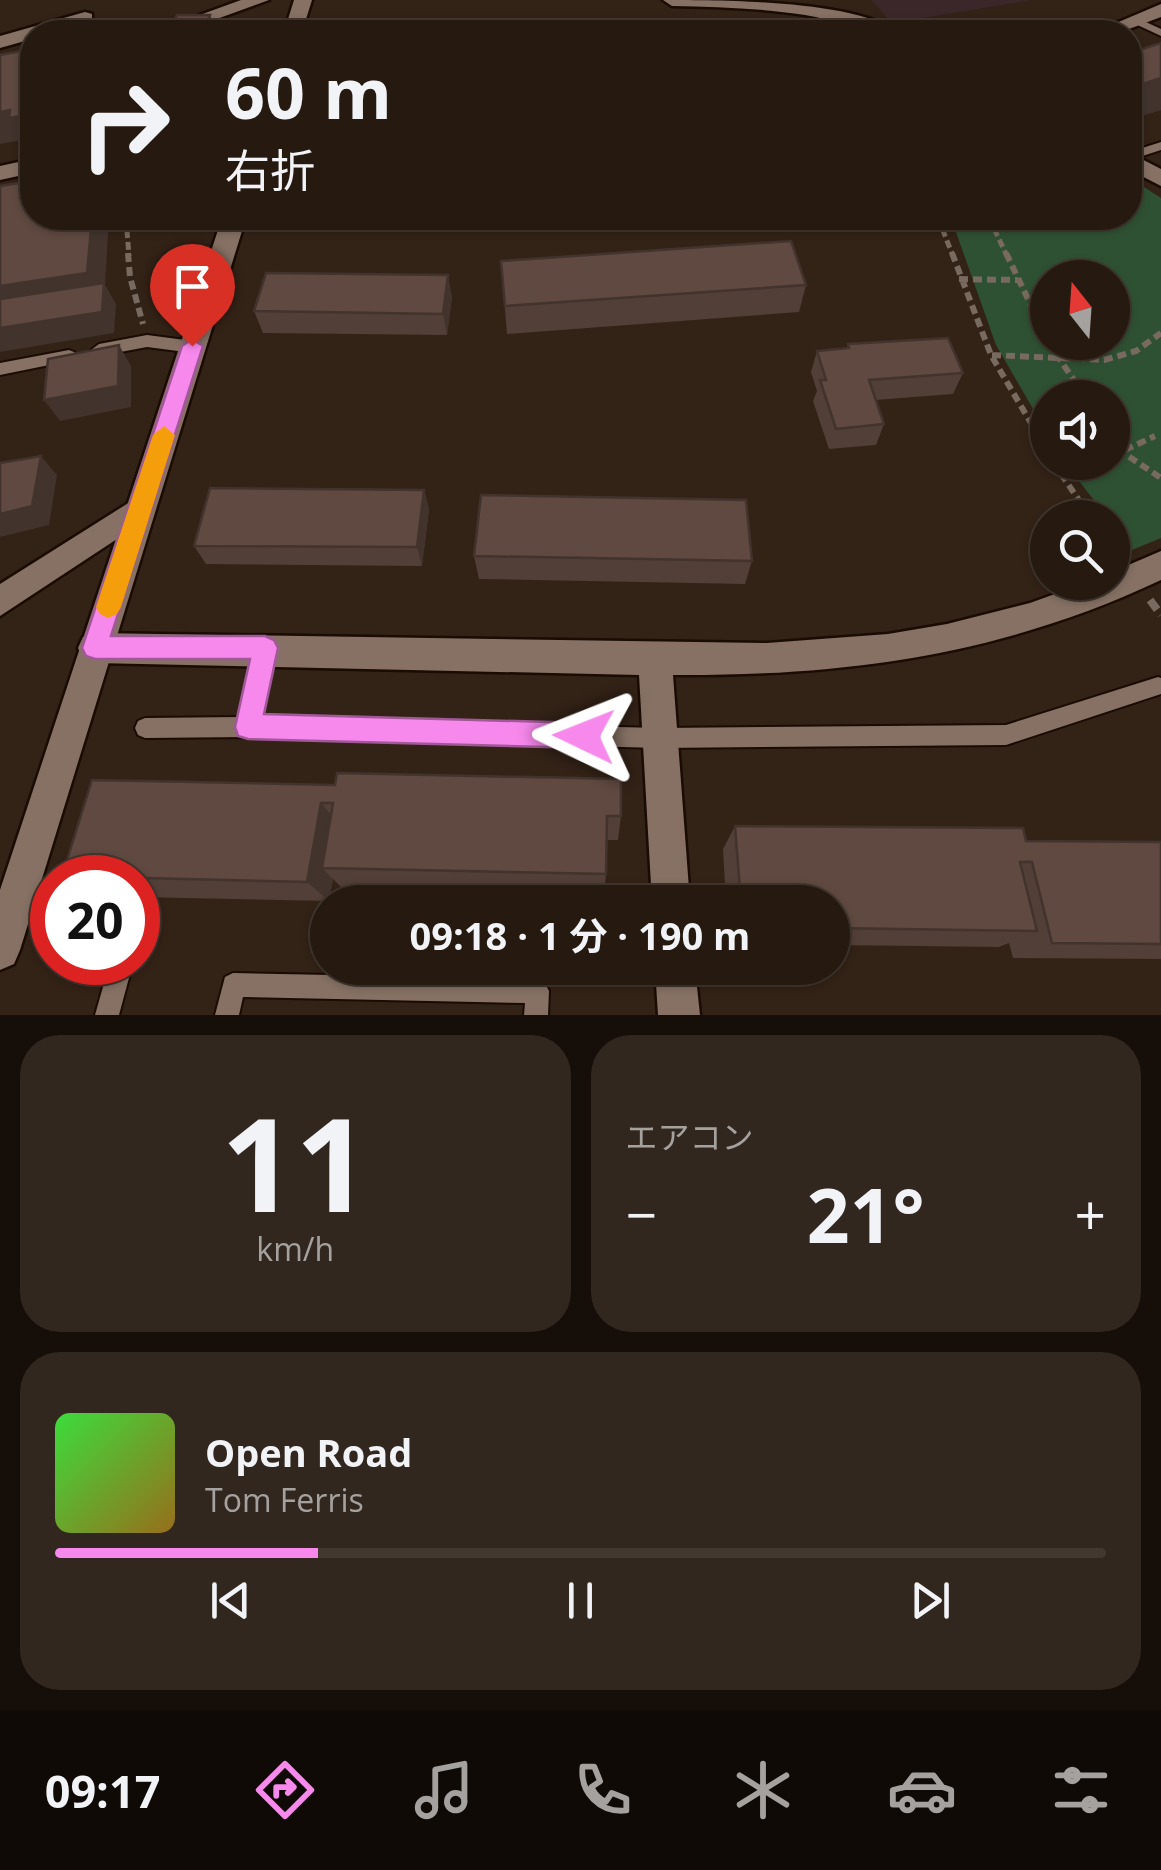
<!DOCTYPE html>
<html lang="ja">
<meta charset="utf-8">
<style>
:root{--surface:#261a10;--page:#32271e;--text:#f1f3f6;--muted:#a4a19f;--line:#423830;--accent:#f788ec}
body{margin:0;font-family:"Open Sans","Noto Sans JP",sans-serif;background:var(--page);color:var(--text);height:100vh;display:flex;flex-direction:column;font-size:38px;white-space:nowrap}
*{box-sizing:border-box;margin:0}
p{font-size:32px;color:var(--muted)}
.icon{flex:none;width:55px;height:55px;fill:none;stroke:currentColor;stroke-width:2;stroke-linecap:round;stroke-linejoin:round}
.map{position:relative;height:1015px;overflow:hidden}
.side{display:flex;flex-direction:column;gap:20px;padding:20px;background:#150e09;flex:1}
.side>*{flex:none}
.banner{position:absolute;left:20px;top:20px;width:1122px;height:210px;border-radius:40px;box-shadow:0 2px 8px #0004,0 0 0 2px var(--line);background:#261a10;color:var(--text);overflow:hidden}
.needle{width:65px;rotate:343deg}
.buttons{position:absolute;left:1030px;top:260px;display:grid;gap:20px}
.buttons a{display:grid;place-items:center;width:100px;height:100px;border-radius:50%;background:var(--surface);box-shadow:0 2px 8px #0004,0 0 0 2px var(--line);font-size:50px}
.speed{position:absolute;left:30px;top:855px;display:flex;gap:20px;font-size:50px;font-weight:700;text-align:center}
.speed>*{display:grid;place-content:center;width:130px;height:130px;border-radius:50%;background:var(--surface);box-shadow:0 2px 8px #0004,0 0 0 2px var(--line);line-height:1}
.speed .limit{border:15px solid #d22;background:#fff;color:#111}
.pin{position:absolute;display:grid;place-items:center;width:85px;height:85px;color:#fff;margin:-102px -42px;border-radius:50% 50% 50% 0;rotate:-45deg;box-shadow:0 0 10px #0007}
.pin .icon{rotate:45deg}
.me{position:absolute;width:110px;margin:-55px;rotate:272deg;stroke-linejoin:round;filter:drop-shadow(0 0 8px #0008)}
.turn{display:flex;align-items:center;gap:35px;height:210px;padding:0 40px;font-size:45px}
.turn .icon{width:130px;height:130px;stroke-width:2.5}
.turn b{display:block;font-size:70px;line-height:85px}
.big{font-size:75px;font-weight:700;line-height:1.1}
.side .tile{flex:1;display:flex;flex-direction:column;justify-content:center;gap:15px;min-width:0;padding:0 35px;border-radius:40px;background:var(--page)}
.side .dial{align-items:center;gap:0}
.dial b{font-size:130px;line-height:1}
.song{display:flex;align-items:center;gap:30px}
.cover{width:120px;height:120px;border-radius:15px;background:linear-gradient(135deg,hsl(120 70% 55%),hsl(40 70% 35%))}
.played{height:10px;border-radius:5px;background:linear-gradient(90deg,var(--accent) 25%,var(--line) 25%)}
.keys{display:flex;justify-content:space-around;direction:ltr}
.heat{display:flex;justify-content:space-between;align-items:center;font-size:55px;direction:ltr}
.side .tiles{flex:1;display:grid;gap:20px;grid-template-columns:1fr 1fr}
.tile:last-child{grid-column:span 2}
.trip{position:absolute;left:310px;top:885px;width:540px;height:100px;border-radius:50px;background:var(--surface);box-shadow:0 2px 8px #0004,0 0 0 2px var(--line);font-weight:700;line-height:100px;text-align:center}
.tabs{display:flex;height:160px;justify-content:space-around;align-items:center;background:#0f0a06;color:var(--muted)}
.tabs .icon{width:70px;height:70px}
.tabs .active{color:var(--accent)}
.tabs b{font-size:45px;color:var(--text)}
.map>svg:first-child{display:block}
</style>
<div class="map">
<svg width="1161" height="1015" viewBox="0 0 1161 1015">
<rect width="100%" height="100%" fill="#332216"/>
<path fill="#3b272a" d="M871,0h160l-139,23z"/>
<path fill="#2f5133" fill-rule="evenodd" d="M1130,178l31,20v340l-29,12 -19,-26 -1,-6 -5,-1 -42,-54 47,-1v-64h-64l-1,35 -51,-88 -45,-127h179zM1048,278h64v64h-64z"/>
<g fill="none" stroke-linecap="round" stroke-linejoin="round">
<g stroke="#1a0b03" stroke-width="4">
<path id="service" d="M1135,17l26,12v7l-30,-14 -2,-2z
M1161,142v8l-31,10v-8z
M147,335l46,6 8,6 -8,6 -46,-6 -48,9 -8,-6 8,-6z
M69,350l5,2 3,4 -3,4 -74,15v-12z
M265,639l7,3 3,6 -15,70 399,10 347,-3 152,-48 3,1v16l-155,51 -347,3 -411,-11 -103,1 -7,-3 -3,-7 3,-7 7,-3 95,-1 15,-69 3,-6z
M110,962l23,1 -14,52h-24z
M233,973l304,6 8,4 4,8 -1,24h-24l1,-12 -282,-6 -4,18h-24l10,-38z"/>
</g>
<g stroke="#1a0b03" stroke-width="5">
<path id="minor" d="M241,0h28l-88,32h-28z
M663,0c55,0 193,0 234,32 -32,2 -61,-12 -92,-17 -44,-7 -89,-8 -133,-9z
M1161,4v13l-40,15h-26z
M85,12l7,2v8l-38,10h-22v7l-32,9v-12z
M1130,153l31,16v17l-31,-16z
M141,495l11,3 4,9 -4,9 -152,100v-32z
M1161,551v29c-159,75 -314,96 -488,95l17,227h-38l-13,-227 -544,-12 -12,-4 -5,-11 5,-11 12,-4 672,10 121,-9 59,-10 83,-21 58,-21h24v-10z
M655,968h40l5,47h-42z"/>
</g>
<g stroke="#1a0b03" stroke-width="5">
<path id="tertiary" d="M294,0h18l-10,32h-18z
M32,159v14l-32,7v-14z
M222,218h24l-226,732 -6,14 -14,6v-80z"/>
</g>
<path stroke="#786a5f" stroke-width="5" stroke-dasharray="8 4" stroke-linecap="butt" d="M126,218l3,38
M938,218l15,38
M989,218l18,38"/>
<path stroke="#786a5f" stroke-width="6" stroke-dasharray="9 5" stroke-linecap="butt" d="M128,253l2,24 13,47
M952,253l39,102 57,97
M1006,253l42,88
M959,279l59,1
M1048,342l38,56
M992,355l112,5 32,-9 25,-18
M1112,435l13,19 36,24
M1112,456l43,-20
M1053,462l38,56
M1057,468l27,-6"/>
<path stroke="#786a5f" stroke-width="8" stroke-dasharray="12 6" stroke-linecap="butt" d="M1150,600l11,15"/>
<use href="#service" fill="#867164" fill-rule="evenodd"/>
<use href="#minor" fill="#867164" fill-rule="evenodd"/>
<use href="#tertiary" fill="#867164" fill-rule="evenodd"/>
</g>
<path fill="#523f37" d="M501,261l305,24 -7,27 -292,22z
M452,297l-5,38 -184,-2 -9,-22z
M848,344l115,29 -10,21 -77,6 8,24 -8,21 -47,4 -16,-48 4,-10 -6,-19 6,-21 30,-3z
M424,490l5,19 -7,57 -216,-2 -12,-18z
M474,556l278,5 -7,23 -266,-5z
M92,780l529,36 -3,24h-11l-1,34 -2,20 -261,-5 -10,-10 -4,22 -191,-4v-19h-74l-2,-2z
M735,826l291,15 135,1v117l-148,-1 -4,-15 -10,4 -167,-2v-43h-106l-3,-53z"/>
<path fill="#42332d" d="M210,15l6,15 -1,2h-12z
M1161,78v32l-31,10v-27l3,-6z
M10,110l22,4v31l-6,1 -4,-6 -22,4v-32z
M92,218h17l-4,67 11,19 -2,29 -114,19v-66z
M448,275l4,22 -5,38 -4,-21z
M119,345l12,21v41l-71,14 -16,-21z
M41,456l16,19 -8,50 -49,12v-23z
M424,490l5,19 -7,57 -5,-19z
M321,803l21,25 -20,40 11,11 -4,22 -22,-19z"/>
<path fill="#5f4940" stroke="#42332d" stroke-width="2.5" d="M177,15h33l-7,17h-47l4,-7h13z
M1161,43v35l-28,9 -3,-3v-31z
M32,49v65l-23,4 1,-8 -10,2v-57z
M32,181v37h60l-5,55 -87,13v-100z
M791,241l15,44 -301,21 -4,-45z
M266,273l182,2 -5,39 -189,-3z
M104,283l-2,29 -102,16v-29z
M948,338l15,35 -94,7 15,44 -48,5 -16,-49h6l-9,-29 32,-3 -1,-4z
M119,345l-1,41 -74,14 4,-41z
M41,456l-9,50 -32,8v-51z
M210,488l214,2 -7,57 -223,-1z
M481,495l265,5 6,61 -278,-5z
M337,773l284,6v37h-14l-1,58 -284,-6 11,-65h-12l-14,79 -245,-6 30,-96 243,5z
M735,826l288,2 3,13 135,1v102l-109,-1 -20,-81h-12l17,69 -205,-3v-26h-91z"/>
<path fill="#f788ec" stroke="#a15899" stroke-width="2.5" d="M192,339l11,7 -92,290h154l9,4 4,8 -14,66 320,9 9,3 4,10 -4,9 -9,3 -336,-9 -10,-3 -3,-9 15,-68h-155l-9,-3 -4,-8 100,-302z"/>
<path fill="#f59e0b" d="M164,426l11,9 -54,172 -4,7 -9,4 -8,-4 -4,-7 57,-172z"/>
</svg>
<div class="buttons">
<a><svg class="needle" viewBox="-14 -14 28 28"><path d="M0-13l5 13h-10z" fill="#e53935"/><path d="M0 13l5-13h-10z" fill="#a4a19f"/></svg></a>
<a><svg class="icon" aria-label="sound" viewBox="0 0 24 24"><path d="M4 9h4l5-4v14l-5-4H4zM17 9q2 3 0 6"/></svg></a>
<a><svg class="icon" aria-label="search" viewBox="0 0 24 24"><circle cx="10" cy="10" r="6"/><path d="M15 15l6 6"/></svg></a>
</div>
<div class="speed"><div class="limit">20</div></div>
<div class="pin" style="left:192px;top:346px;background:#d93025"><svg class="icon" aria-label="arrive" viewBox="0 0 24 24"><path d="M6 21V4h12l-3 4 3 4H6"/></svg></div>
<svg class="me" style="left:584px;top:736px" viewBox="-20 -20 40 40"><path d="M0-17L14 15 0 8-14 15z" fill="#f788ec" stroke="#fff" stroke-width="4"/></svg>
<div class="trip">09:18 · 1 分 · 190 m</div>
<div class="banner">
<div class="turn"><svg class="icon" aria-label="right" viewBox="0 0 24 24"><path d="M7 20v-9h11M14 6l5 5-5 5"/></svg><div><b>60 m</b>右折</div></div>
</div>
</div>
<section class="side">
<div class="tiles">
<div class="tile dial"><b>11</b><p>km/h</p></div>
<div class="tile"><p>エアコン</p>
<div class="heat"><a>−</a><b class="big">21°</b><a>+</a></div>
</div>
<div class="tile">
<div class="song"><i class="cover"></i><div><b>Open Road</b><p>Tom Ferris</p></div></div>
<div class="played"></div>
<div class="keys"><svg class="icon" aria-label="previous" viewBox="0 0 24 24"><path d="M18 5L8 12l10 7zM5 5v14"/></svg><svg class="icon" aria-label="pause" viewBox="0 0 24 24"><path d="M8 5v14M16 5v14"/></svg><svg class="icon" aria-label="next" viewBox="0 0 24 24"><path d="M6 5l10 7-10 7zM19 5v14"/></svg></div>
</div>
</div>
</section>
<nav class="tabs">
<b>09:17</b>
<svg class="icon active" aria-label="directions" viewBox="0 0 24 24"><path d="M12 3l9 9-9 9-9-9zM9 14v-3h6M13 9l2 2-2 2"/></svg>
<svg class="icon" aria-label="music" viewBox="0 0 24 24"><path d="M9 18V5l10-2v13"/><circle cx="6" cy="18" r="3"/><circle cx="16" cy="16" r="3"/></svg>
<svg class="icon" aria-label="phone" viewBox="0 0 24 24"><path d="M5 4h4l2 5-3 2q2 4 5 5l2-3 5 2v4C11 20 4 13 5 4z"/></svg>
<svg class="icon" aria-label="climate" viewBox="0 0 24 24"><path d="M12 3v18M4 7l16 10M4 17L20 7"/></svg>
<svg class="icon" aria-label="car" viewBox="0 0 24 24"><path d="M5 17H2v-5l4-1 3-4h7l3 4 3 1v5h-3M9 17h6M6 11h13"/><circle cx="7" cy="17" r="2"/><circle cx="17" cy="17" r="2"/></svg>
<svg class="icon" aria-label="filters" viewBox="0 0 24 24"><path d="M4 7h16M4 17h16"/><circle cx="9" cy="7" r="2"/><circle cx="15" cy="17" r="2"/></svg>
</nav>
